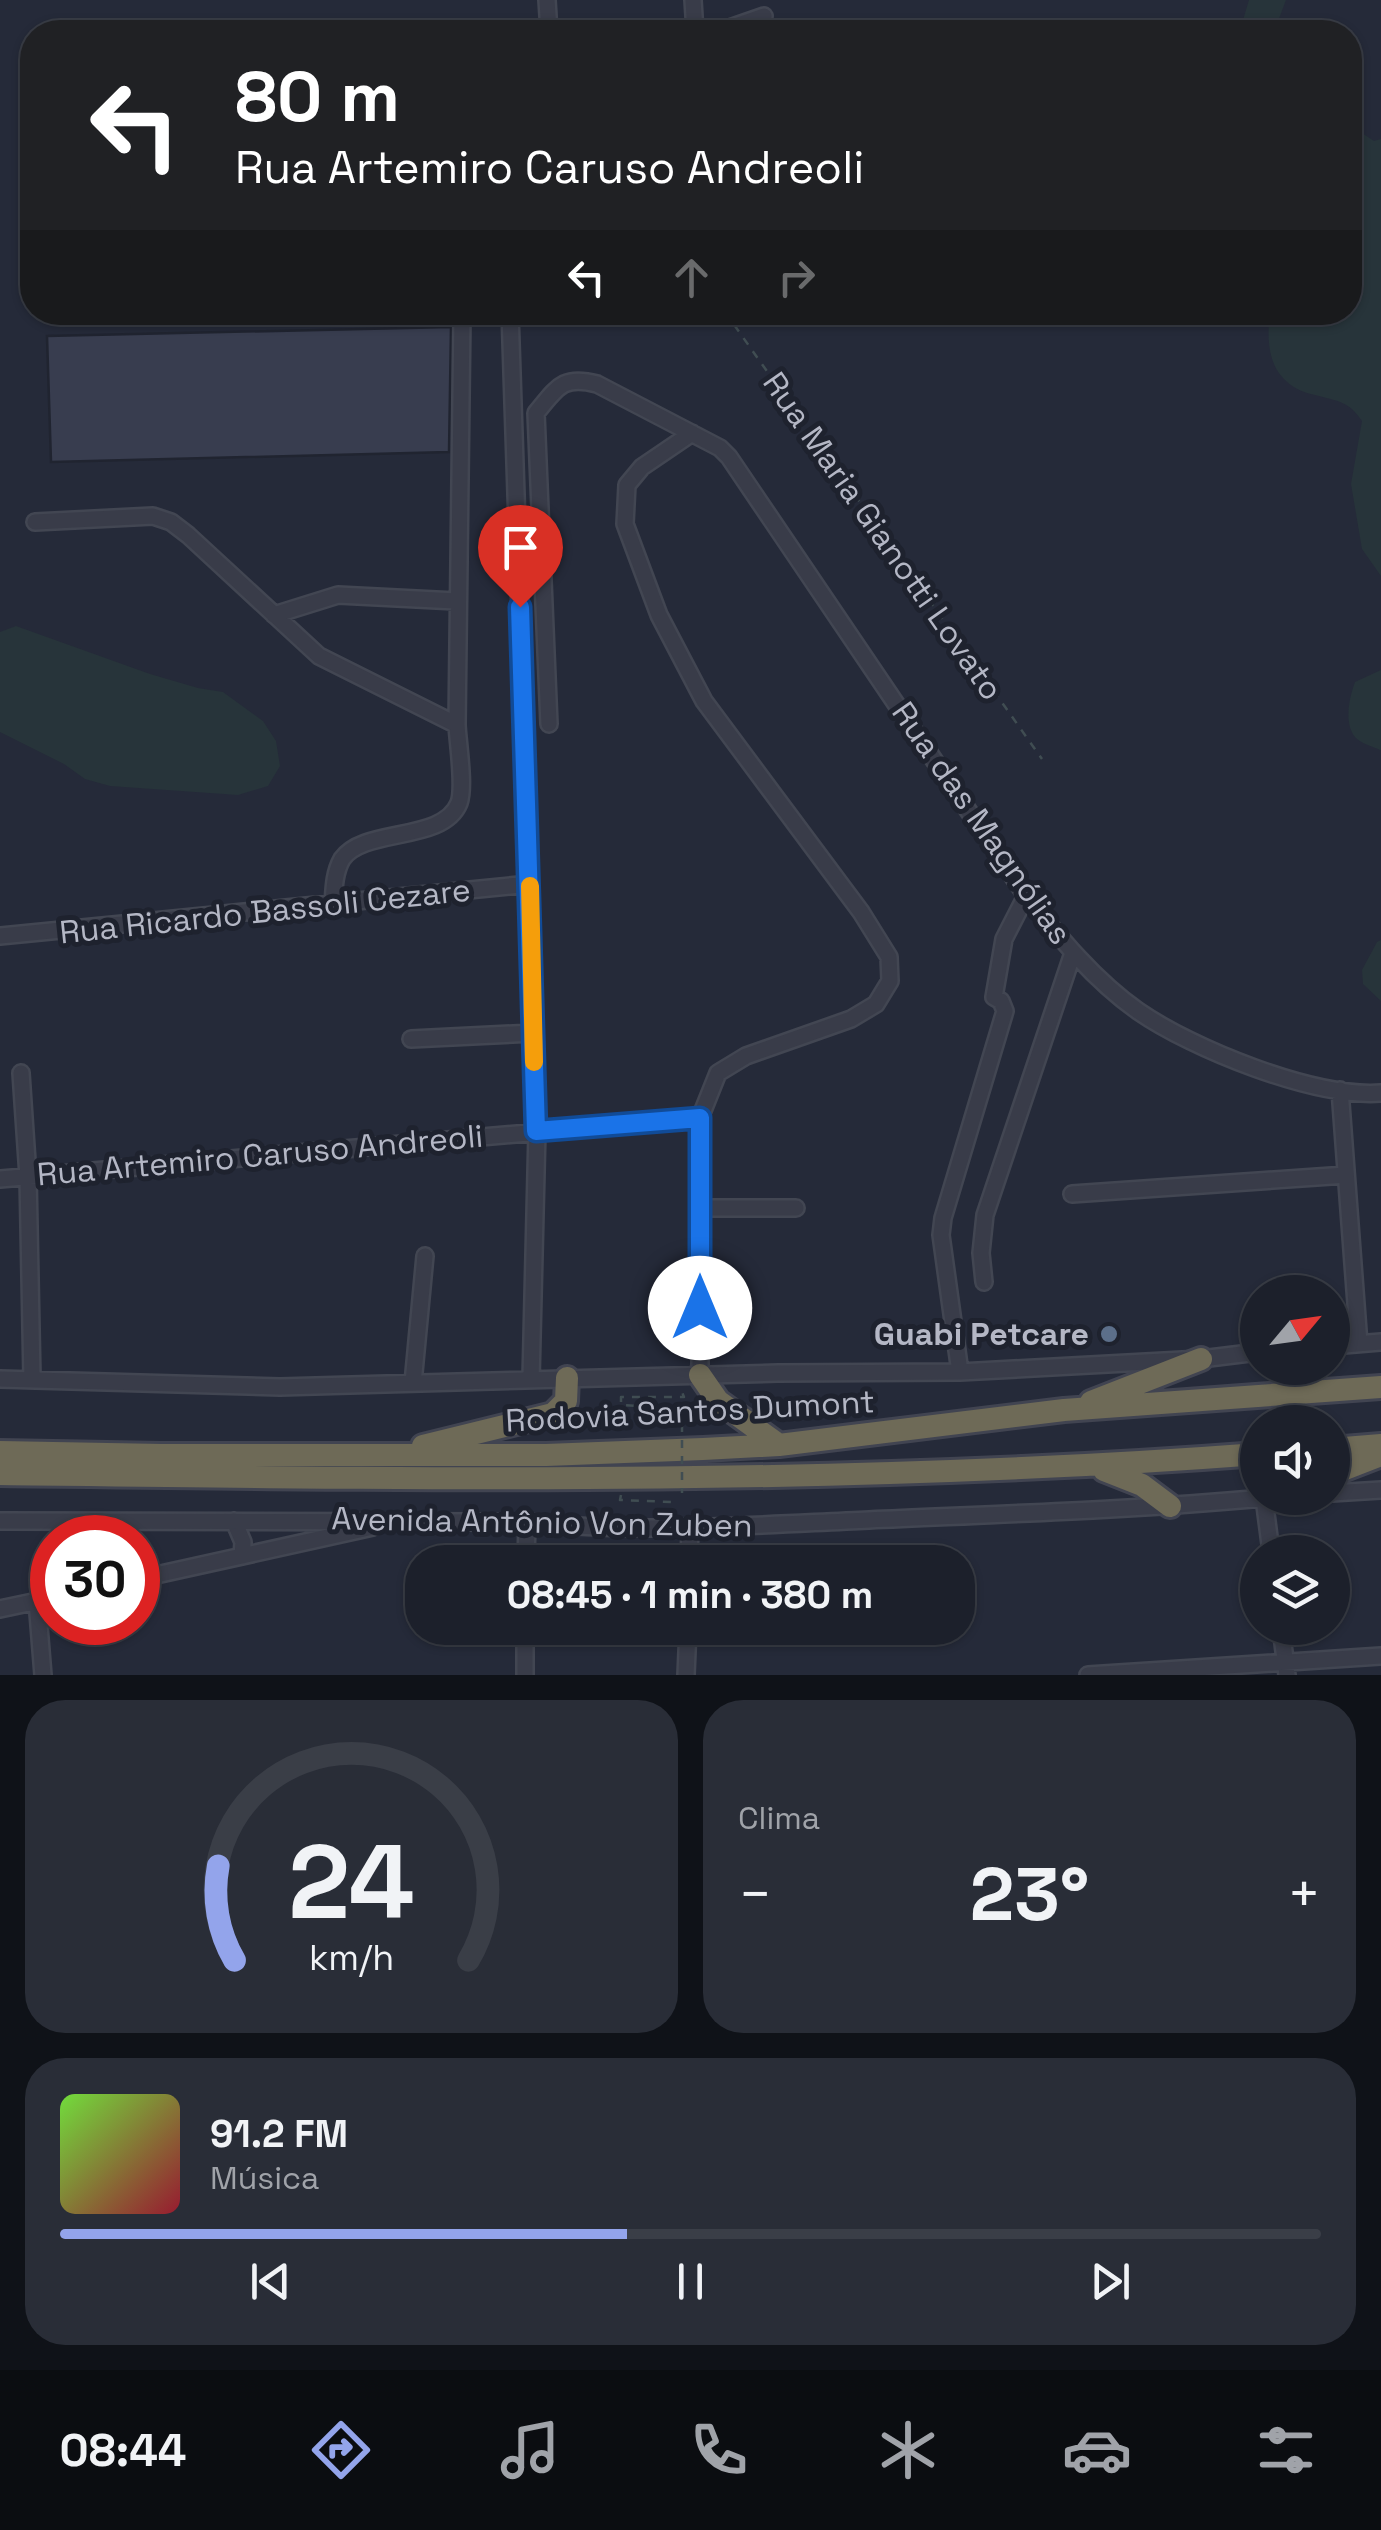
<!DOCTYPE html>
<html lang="pt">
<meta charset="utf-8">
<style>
:root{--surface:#1c202b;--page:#292d37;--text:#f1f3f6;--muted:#a0a3a9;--line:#3a3e47;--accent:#93a4eb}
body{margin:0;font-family:"Space Grotesk",sans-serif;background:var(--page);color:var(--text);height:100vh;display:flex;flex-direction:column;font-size:38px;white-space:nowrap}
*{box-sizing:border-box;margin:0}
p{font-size:32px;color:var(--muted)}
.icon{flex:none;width:55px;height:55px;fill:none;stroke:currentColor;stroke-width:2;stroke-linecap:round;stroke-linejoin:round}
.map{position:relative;height:1675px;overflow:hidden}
.side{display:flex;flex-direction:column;gap:25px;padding:25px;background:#0f1218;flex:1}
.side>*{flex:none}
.hud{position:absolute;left:20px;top:20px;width:1342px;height:305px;border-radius:40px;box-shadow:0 2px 8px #0004,0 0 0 2px var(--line);background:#202124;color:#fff;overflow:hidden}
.needle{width:65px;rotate:61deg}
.fabs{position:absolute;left:1240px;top:1275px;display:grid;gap:20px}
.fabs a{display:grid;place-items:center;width:110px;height:110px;border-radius:50%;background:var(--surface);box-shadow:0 2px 8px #0004,0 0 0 2px var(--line);font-size:50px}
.speed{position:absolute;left:30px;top:1515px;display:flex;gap:20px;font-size:50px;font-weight:700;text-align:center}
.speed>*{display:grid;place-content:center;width:130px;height:130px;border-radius:50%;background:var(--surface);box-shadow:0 2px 8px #0004,0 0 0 2px var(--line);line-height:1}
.speed .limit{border:15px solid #d22;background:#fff;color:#111}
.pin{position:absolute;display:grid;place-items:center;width:85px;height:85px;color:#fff;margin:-102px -42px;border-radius:50% 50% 50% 0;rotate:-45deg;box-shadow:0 0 10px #0007}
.pin .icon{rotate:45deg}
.me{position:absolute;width:110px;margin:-55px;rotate:0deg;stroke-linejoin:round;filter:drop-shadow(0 0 8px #0008)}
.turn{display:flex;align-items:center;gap:35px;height:210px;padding:0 50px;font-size:45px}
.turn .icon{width:130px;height:130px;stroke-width:2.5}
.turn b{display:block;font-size:70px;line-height:85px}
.lanes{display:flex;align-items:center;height:95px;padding:0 50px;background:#0003;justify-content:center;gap:50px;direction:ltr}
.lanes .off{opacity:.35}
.big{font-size:75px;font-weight:600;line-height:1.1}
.side .tile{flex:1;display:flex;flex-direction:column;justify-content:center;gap:15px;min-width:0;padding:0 35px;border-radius:40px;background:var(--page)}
.side .dial{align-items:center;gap:0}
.dial svg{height:260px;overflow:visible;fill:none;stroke:var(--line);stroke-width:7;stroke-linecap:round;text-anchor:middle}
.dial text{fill:var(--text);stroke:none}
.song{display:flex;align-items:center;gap:30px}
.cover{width:120px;height:120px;border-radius:15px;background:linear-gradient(135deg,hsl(100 70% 55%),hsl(350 70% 35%))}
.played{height:10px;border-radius:5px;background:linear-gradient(90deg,var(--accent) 45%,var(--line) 45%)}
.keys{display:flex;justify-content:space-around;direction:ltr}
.heat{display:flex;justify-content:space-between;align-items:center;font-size:55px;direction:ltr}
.side .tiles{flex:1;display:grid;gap:25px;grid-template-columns:1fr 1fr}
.tile:last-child{grid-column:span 2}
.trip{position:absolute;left:405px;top:1545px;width:570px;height:100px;border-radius:40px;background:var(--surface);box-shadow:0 2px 8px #0004,0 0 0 2px var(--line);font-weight:600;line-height:100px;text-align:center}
.dock{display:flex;height:160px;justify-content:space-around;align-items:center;background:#0b0d11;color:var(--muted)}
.dock .icon{width:70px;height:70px}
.dock .active{color:var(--accent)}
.dock b{font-size:45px;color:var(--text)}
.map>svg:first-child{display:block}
</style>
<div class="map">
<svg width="1381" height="1675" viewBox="0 0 1381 1675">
<rect width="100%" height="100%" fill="#252a39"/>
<path fill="#27343a" d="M1249,0h37l-12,32h-48l14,-2z
M1350,125l24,16 7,-2v437l-19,-27 -11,-65 11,-63c-13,-20 -25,-20 -47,-26 -44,-10 -50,-45 -45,-82l80,-1z
M16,626l134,48 48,14 25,4 40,29 13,20 4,25 -12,20 -30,9 -128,-9 -25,-7 -21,-15 -64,-32v-100z
M1381,670v80h-1c-6,-3 -17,-6 -23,-11 -14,-13 -8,-41 -2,-57z
M1381,940v61l-18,-17 -1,-14 15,-28z"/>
<path fill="#383d4f" stroke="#202430" stroke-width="2.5" d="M451,327l-2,125 -398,10 -4,-126z"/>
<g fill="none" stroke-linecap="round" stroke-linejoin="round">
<g stroke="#424652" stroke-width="20">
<path id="minor" d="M547,0l2,32
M693,0l2,32
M718,32l46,-16
M510,312l27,819 -6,248
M692,433l-50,34 -15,18 -2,39 34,91 45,86 157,211 28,45 1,24 -14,23 -25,15 -105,37 -28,17 -18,45v257
M35,522l118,-6 18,6 17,13 131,121 138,69c1,19 8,62 2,78 -16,40 -95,24 -117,56 -8,14 -8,31 -9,46
M274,615l64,-20 118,6
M549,724l-13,-311c21,-25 26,-38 61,-29l123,64 9,9 297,439c34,42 68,84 112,115 55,38 176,87 243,82
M457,725l5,-409
M0,936l530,-52
M411,1039l122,-6
M21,1073l7,103 4,203
M1340,1090l19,254
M0,1179l700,-61
M1072,1194l274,-19
M701,1208h95
M984,1282l-3,-29 4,-38 88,-262
M1332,1346l49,-4
M960,1372l-19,-137 2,-17 62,-207 -4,-10 -7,-4 10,-58 22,-43
M0,1379l280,8 498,-14 182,-1 241,-13 57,-7
M413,1383l12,-127
M1332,1493l49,-3
M1264,1498l7,54
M0,1521l527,1c114,12 228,3 342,-2 132,-6 264,-10 395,-22
M234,1521l9,21 -1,14
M526,1562l1,-40
M689,1562l1,-34
M138,1579l235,-52
M37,1601l6,74
M0,1609l52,-11
M1281,1628l6,47
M525,1675v-47
M686,1675l2,-47
M1088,1675l293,-19"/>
</g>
<g stroke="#414451" stroke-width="28">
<path id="highway" d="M700,1375l18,26 61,44
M1091,1402l110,-43
M423,1446l130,-32 13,-13 1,-23
M1332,1449l49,-4
M0,1452l162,3h384l157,-6 76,-4 285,-35 317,-23
M1104,1470l38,15 28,21
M0,1474c419,5 839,12 1258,-20
M1332,1474l49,-19"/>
</g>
<path stroke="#404d52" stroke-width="2.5" stroke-dasharray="8 8" stroke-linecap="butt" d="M725,312l317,447
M682,1408l-61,-3v-8h63l-2,-5
M621,1495l-1,5 52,2 -1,10"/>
<use href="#minor" stroke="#393c49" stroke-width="15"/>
<use href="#highway" stroke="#6e6a57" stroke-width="22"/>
<path stroke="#404d52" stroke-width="2.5" stroke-dasharray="8 8" stroke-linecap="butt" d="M682,1408v85"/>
</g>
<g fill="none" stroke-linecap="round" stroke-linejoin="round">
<g stroke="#114b97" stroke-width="25">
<path id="route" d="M520,607l16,524 164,-13v190"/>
</g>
<use href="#route" stroke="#1a73e8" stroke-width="18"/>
<path stroke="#f59e0b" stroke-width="18" d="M530,886l4,176"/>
</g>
<circle fill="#5c6f8a" stroke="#1e222e" stroke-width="4" cx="1109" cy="1334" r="10"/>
<g text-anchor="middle" stroke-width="10" stroke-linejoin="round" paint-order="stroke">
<g font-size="32" fill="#b4b7c5" stroke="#1e222e">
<text transform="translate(883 536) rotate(55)" y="11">Rua Maria Gianotti Lovato</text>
<text transform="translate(982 823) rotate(55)" y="11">Rua das Magnólias</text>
<text transform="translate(265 911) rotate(-6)" y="11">Rua Ricardo Bassoli Cezare</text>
<text transform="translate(260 1155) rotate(-5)" y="11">Rua Artemiro Caruso Andreoli</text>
<text transform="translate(690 1411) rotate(-3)" y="11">Rodovia Santos Dumont</text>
<text transform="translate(542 1522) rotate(1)" y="11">Avenida Antônio Von Zuben</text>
</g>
<g font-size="32" font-weight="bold" fill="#b4b7c5" stroke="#1e222e" text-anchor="end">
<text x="1089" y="1345">Guabi Petcare</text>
</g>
</g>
</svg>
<div class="fabs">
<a><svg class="needle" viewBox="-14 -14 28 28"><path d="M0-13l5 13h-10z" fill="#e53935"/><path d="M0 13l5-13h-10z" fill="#a0a3a9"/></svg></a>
<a><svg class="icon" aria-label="sound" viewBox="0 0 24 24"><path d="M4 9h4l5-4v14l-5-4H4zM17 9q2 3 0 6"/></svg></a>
<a><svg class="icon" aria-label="layers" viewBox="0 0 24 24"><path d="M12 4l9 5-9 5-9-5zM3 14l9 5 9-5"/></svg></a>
</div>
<div class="speed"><div class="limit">30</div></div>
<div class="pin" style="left:520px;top:607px;background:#d93025"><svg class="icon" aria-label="arrive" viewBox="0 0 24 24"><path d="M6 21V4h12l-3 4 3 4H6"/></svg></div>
<svg class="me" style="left:700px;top:1308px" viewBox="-20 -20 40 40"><circle r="19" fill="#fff"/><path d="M0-13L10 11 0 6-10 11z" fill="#1a73e8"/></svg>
<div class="trip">08:45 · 1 min · 380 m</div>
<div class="hud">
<div class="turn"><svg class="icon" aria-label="left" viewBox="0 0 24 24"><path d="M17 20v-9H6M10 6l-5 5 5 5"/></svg><div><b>80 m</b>Rua Artemiro Caruso Andreoli</div></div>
<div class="lanes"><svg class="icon" aria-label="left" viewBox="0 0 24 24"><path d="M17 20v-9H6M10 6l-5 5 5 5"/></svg><svg class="icon off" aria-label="ahead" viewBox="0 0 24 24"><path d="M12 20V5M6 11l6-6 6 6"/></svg><svg class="icon off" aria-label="right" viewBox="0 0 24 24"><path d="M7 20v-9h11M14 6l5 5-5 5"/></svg></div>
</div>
</div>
<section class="side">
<div class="tiles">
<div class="tile dial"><svg viewBox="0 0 100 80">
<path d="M14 69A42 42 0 1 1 86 69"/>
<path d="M14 69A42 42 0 0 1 9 40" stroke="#93a4eb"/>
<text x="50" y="56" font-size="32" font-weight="700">24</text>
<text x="50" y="72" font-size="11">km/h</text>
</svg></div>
<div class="tile"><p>Clima</p>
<div class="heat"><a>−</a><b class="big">23°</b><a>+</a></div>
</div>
<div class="tile">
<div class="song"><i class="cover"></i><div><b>91.2 FM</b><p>Música</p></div></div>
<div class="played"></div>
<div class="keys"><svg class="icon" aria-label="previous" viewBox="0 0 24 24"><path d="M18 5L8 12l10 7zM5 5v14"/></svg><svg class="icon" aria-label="pause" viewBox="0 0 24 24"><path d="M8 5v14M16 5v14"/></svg><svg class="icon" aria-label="next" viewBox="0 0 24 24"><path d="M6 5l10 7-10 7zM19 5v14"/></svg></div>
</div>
</div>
</section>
<nav class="dock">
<b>08:44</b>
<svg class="icon active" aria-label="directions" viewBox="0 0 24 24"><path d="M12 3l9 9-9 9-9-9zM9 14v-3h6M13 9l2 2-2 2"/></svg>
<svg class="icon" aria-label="music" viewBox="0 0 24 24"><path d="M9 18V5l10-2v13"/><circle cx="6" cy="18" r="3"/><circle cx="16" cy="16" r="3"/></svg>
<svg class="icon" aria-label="phone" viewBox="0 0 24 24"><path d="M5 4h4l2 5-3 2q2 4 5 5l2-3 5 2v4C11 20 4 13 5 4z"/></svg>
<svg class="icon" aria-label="climate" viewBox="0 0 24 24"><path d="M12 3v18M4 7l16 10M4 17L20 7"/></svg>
<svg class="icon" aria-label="car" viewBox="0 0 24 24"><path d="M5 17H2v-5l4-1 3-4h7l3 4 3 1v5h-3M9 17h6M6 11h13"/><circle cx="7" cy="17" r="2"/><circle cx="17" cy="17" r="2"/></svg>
<svg class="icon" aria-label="filters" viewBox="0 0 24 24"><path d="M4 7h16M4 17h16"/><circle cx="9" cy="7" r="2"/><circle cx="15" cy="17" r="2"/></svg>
</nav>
